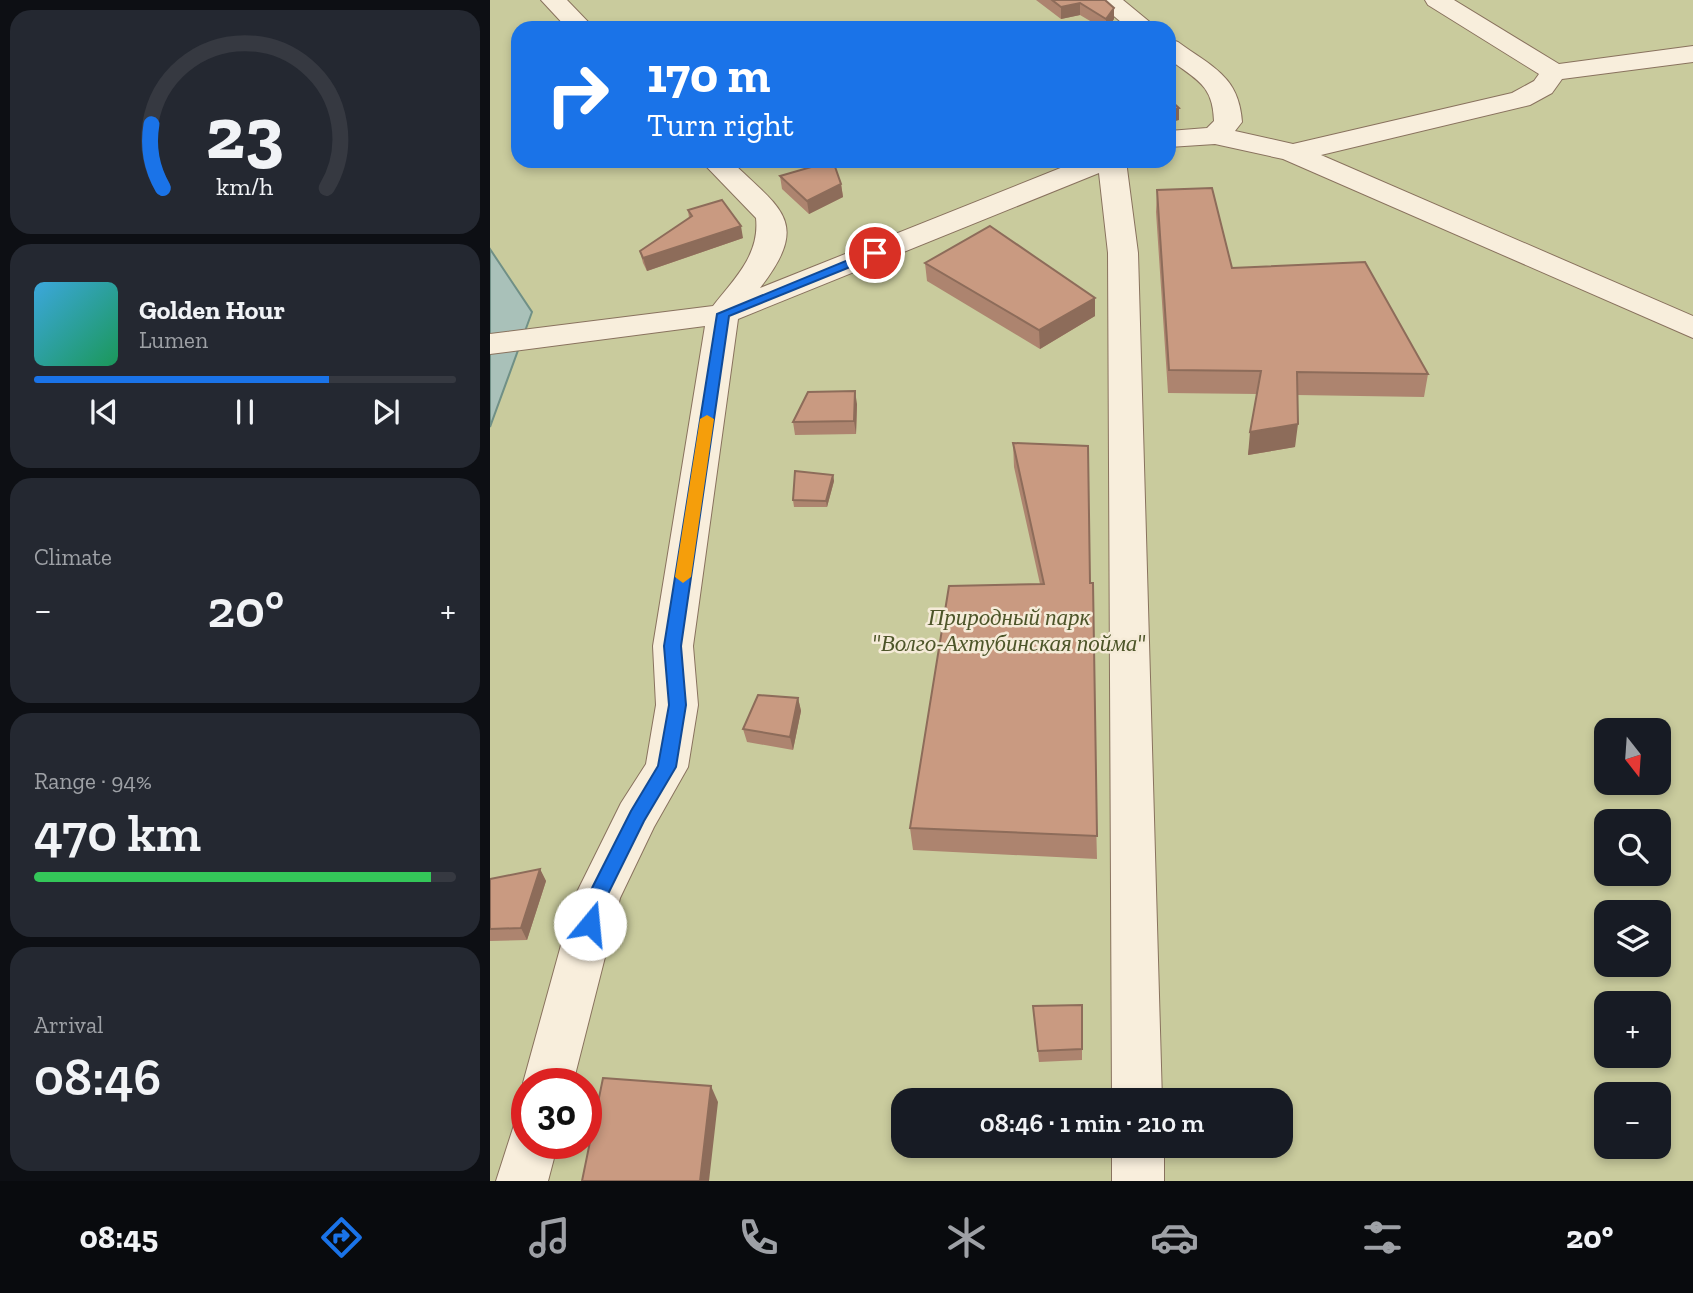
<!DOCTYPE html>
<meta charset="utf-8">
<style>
:root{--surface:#171b24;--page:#242831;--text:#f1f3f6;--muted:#9ea1a6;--line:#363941;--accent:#1a73e8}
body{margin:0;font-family:"Zilla Slab",serif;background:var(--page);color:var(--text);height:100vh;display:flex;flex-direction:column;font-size:26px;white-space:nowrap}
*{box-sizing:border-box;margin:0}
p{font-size:23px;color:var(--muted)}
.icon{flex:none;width:38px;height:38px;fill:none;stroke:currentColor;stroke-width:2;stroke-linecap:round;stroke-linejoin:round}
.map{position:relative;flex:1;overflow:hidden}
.panel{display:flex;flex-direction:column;gap:10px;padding:10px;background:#0d0f14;width:490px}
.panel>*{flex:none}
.top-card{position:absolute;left:21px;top:21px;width:665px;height:147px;border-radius:21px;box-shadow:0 4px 10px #0003;background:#1a73e8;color:#fff;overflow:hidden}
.needle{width:46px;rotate:163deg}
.buttons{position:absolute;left:1104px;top:718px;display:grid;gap:14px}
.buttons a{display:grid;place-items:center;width:77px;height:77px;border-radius:14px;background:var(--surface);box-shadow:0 4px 10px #0003;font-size:35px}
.speed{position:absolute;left:21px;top:1068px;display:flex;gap:14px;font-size:35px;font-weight:700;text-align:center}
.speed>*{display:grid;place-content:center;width:91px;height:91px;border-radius:50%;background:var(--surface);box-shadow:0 4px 10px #0003;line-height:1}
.speed .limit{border:10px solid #d22;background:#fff;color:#111}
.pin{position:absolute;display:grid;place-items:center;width:60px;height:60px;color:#fff;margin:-30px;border:4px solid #fff;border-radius:50%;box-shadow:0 2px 7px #0007}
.me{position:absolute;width:77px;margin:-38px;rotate:17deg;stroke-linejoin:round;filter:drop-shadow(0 0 5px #0008)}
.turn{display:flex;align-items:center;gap:24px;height:147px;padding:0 21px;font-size:32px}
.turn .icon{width:91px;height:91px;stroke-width:2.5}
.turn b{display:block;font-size:49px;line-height:60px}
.big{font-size:52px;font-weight:600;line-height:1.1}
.panel .widget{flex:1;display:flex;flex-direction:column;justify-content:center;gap:10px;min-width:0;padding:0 24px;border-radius:21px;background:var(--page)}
.panel .dial{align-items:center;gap:0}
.dial svg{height:182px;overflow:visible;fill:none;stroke:var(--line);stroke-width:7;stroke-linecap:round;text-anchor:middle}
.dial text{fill:var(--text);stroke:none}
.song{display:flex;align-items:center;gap:21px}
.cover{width:84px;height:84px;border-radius:10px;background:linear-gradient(135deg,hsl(200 70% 55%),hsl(150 70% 35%))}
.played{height:7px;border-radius:4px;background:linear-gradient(90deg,var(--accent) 70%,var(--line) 70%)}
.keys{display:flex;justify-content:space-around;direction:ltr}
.heat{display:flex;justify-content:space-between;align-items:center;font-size:38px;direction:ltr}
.charge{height:10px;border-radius:5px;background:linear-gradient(90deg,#34c759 94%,var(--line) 0)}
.trip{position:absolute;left:401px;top:1088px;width:402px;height:70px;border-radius:21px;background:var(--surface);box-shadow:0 4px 10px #0003;font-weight:600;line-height:70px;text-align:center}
.dock{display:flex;height:112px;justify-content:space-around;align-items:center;background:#090b0e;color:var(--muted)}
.dock .icon{width:49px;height:49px}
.dock .active{color:var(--accent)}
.dock b{font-size:32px;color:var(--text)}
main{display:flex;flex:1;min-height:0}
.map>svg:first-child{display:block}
</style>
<main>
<section class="panel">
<div class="widget dial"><svg viewBox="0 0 100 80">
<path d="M14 69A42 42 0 1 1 86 69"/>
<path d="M14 69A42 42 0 0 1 9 41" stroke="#1a73e8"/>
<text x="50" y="56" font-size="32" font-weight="700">23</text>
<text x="50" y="72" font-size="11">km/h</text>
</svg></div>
<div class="widget">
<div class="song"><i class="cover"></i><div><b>Golden Hour</b><p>Lumen</p></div></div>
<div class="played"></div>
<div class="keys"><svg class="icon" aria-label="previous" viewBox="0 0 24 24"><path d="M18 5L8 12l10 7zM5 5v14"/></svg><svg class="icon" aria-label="pause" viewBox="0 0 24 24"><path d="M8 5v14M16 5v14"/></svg><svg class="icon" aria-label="next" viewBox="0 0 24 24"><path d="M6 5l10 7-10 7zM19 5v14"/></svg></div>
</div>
<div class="widget"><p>Climate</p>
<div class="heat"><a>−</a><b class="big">20°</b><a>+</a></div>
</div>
<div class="widget"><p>Range · 94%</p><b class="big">470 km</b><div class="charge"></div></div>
<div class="widget"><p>Arrival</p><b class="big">08:46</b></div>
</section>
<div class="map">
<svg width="1203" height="1181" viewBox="0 0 1203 1181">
<rect width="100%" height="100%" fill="#ede0c9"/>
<path fill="#c9cb9d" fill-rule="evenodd" d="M0,0h1203v1181h-1203zM28,28h651v133h-651zM1116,730h53v52h-53zM1116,821h53v52h-53zM1116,912h53v52h-53zM1116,1003h53v52h-53zM37,1083h59v60h-59zM1116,1094h53v52h-53zM413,1101h378v45h-378z"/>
<path fill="#a9c1b9" stroke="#709086" stroke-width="2" d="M0,249l42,63 -42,115z"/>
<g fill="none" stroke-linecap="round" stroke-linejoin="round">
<g stroke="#89725e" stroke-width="2">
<path id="minor" d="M51,0h26l27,28h-27z
M605,0h28l34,28h-29z
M935,0h29l105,64 134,-18v16l-131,17 -10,14 -22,12 -209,50 372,161v22l-410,-179 -68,-15 -46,3v-16l38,-3 7,-7c-1,-37 -18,-41 -45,-62v-20l9,3c34,25 61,34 64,80l-7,9 58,13 219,-51 22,-12 5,-7 -111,-69z
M211,161h30c49,48 81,60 29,127l318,-127h48l12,92 24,848h-50l-4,-848 -9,-80 -361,146 -45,327 5,59 -10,62 -34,60 -34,71 -47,185h-46v9l-4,-9 51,-185 47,-95 25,-39 10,-59 -3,-59 52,-320 -215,28v-20l223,-28c21,-27 47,-51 43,-88z
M37,1120v23h31l-10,38h-52l18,-56z
M622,1146h52v35h-52z"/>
</g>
<use href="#minor" fill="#f8eedc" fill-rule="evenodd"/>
</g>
<path fill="#ad846f" d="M546,0h69l9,19 -6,9h-6l-22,-13 -19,4z
M290,176l61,8 2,13 -34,17 -27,-25z
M667,190l75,78 196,106 -4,23 -127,-2 -2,52 -47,8 9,-61 -89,-1 -12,-181z
M198,210l55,28 -96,33 -4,-8 -3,-12 49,-33z
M435,263l170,53 -55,33 -113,-68z
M367,404l-1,30 -61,1 -2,-13z
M523,443l77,140 7,276 -184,-9 -3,-22 130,-244 -26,-117z
M343,475l1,6 -7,26h-33l-1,-7z
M308,698l3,13 -8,39 -46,-8 -4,-13z
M50,869l6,12 -19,59 -37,1v-62z
M592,1005v55l-43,2 -6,-56z"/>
<path fill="#8d6c5a" d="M590,3v12l-19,4v-12z
M624,8v11l-6,9h-2v-9z
M689,108v12l-10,3v-12z
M351,184l2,13 -34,17 -2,-13z
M251,226l2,12 -96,33 -4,-13z
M605,298v18l-55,33 -1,-19z
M365,391l2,13 -1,30 -2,-13z
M808,424l-3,23 -47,8 2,-23z
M343,475l1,6 -7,26 -1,-6z
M308,698l3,13 -8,39 -3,-13z
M50,869l6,12 -19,59 -6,-12z
M221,1086l7,16 -9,79h-9z"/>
<path fill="#c99a81" stroke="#8d6c5a" stroke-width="2" d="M562,0h53l9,8 -8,11 -26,-16 -19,4z
M679,99l10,9 -10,3z
M342,161h1l8,23 -34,17 -27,-25z
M722,188l20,80 133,-6 63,112 -131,-2 1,52 -48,8 11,-61 -92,-1 -12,-180z
M232,200l19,26 -98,32 -3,-7 52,-35 -4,-6z
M500,226l105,72 -56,32 -114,-67z
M365,391l-1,30 -61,1 15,-30z
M523,443l75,3 2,137h3l4,253 -187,-8 39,-242 95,-2z
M305,471l38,4 -7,26 -33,-1z
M268,695l40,3 -8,39 -47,-8z
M50,869l-19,59 -31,1v-50z
M592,1005v44l-44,2 -5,-45z
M113,1078l108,8 -11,95h-118z"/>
<path fill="#1a73e8" stroke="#114b97" stroke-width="2" d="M385,249l6,4 -1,2 -151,61 -48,330 5,59 -10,62 -32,54 -38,77 -9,32 -7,3 -7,-3 -3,-6 10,-32 41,-81 27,-45 11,-61 -5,-59 53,-332z"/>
<path fill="#f59e0b" d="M217,415l7,4 -23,158 -8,6 -8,-6 25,-158z"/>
<g text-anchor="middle" stroke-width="5" stroke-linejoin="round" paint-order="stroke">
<g font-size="23" font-style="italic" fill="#4d5529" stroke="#f5ebd8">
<text x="519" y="625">Природный парк<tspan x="519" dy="26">"Волго-Ахтубинская пойма"</tspan></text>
</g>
</g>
</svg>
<div class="buttons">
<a><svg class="needle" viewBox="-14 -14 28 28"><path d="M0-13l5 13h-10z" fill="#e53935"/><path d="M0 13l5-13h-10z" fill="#9ea1a6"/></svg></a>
<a><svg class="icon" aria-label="search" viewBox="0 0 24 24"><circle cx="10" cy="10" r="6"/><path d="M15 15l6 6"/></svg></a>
<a><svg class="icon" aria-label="layers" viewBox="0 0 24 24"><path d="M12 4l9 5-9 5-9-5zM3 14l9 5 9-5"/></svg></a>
<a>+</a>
<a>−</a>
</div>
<div class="speed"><div class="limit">30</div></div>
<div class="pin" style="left:385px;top:253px;background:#d93025"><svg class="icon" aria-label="arrive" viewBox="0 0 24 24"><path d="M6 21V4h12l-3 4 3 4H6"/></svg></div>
<svg class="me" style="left:100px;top:924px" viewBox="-20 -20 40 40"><circle r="19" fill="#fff"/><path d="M0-13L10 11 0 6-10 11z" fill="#1a73e8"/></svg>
<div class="trip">08:46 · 1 min · 210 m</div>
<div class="top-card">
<div class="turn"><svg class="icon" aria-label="right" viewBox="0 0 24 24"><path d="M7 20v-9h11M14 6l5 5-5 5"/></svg><div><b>170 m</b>Turn right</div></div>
</div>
</div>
</main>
<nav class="dock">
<b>08:45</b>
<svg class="icon active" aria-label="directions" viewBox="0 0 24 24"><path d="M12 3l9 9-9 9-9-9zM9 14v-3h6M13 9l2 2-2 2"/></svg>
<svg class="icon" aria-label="music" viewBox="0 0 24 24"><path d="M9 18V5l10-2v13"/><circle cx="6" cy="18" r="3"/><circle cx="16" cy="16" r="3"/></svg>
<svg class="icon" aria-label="phone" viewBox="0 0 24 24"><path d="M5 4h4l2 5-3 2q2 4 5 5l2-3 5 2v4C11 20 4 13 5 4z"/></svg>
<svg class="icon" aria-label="climate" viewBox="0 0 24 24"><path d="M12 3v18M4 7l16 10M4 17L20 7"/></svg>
<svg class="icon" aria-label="car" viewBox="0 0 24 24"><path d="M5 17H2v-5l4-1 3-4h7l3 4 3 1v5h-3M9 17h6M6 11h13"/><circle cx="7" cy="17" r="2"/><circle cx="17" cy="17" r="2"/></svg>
<svg class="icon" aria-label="filters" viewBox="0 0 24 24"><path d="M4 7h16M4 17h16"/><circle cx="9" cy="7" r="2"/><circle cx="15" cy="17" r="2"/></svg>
<b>20°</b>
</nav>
